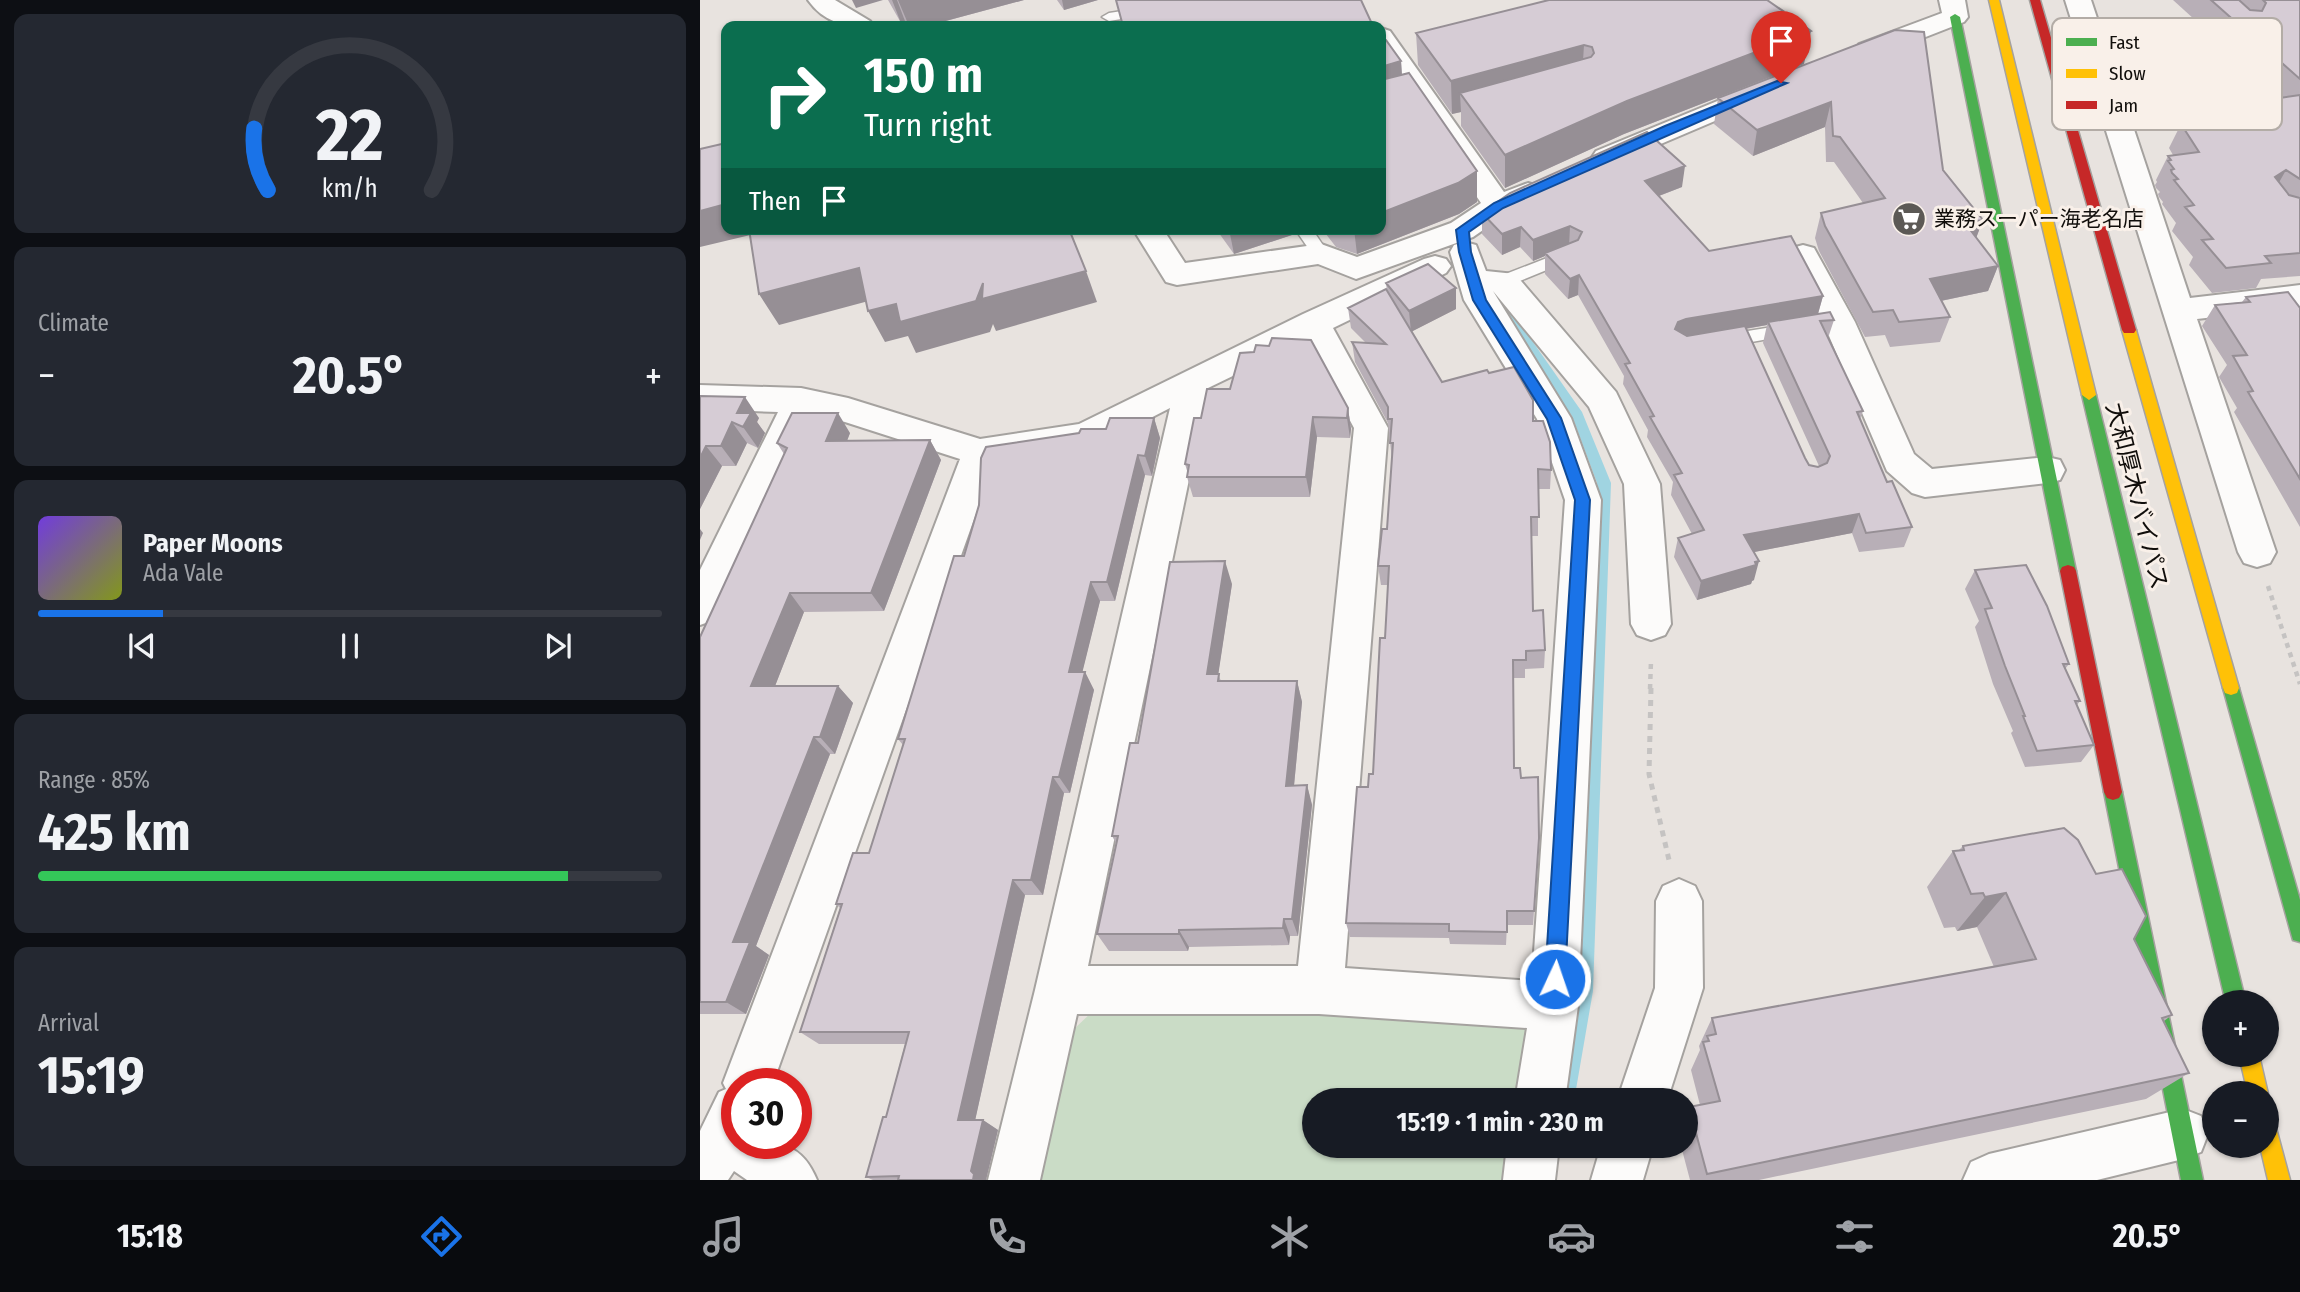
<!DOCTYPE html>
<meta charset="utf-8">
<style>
:root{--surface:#171b24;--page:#242831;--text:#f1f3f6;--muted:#9ea1a6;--line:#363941;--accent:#1a73e8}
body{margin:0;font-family:"Fira Sans Condensed","Noto Sans JP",sans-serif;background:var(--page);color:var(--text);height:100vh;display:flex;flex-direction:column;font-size:26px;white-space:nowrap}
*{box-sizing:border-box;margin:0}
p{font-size:23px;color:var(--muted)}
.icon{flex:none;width:38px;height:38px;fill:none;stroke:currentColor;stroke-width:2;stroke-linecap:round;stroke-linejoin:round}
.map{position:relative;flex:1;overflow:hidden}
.drawer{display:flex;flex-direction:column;gap:14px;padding:14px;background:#0d0f14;width:700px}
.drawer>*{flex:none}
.banner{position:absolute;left:21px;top:21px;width:665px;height:214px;border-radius:14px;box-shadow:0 2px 5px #0004;background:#0b6e4f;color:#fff;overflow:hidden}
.controls{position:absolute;left:1502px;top:990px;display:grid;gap:14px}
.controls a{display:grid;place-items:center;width:77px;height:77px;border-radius:50%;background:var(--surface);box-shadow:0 2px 5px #0004;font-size:35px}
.speed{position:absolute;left:21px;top:1068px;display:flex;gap:14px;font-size:35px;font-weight:700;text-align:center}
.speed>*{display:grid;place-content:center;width:91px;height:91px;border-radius:50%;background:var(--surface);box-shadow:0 2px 5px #0004;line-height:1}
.speed .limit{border:10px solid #d22;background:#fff;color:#111}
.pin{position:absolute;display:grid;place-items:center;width:60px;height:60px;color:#fff;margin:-72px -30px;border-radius:50% 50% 50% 0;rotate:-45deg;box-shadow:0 0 7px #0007}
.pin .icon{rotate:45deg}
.me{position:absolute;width:77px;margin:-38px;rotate:3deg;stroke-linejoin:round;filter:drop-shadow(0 0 5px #0008)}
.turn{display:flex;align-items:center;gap:24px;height:147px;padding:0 28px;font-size:32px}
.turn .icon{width:91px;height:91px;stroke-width:2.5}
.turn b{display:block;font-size:49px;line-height:60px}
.then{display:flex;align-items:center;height:66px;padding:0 28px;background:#0003;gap:14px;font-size:26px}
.big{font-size:52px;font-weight:700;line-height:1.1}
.drawer .widget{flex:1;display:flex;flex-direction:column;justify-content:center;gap:10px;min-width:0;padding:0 24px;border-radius:14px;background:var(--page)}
.drawer .dial{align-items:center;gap:0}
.dial svg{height:182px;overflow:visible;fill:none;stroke:var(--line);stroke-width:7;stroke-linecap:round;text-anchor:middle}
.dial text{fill:var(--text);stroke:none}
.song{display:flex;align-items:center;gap:21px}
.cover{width:84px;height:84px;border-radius:10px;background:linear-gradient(135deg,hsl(260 70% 55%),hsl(70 70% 35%))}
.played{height:7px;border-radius:4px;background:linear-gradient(90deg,var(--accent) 20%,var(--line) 20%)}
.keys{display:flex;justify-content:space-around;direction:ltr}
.heat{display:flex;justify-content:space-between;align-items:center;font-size:38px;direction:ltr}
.charge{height:10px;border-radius:5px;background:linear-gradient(90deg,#34c759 85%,var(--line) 0)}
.trip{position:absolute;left:602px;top:1088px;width:396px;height:70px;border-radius:35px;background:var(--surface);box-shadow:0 2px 5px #0004;font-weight:700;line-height:70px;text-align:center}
.dock{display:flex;height:112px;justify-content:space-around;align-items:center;background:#090b0e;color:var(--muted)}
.dock .icon{width:49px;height:49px}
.dock .active{color:var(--accent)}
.dock b{font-size:32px;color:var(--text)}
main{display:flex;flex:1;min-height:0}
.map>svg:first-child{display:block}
</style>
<main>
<section class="drawer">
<div class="widget dial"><svg viewBox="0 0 100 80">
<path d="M14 69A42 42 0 1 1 86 69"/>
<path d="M14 69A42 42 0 0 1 8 42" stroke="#1a73e8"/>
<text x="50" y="56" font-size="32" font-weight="700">22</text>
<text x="50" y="72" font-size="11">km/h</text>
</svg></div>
<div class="widget"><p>Climate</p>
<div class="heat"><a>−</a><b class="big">20.5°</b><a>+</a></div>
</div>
<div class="widget">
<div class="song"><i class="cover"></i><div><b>Paper Moons</b><p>Ada Vale</p></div></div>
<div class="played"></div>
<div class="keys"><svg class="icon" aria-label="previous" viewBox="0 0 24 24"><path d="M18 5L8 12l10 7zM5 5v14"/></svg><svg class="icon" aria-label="pause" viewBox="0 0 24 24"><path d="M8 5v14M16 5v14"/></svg><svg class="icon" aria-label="next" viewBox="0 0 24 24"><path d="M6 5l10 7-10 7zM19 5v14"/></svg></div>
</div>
<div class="widget"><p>Range · 85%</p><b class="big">425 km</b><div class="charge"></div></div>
<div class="widget"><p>Arrival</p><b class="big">15:19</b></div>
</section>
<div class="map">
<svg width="1600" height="1180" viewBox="0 0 1600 1180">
<rect width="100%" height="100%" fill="#e8e3df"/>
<path fill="#cadcc6" d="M394,1010l437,1 -5,90h-212v45h205l-6,34h-475l33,-148z"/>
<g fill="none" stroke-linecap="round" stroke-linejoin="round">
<path fill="#a0d4e1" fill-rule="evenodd" d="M803,304l4,1 75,107 29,71 -18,508 -19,110h-18l19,-110 22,-508 -25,-67 -73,-105 -2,-3z"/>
<g stroke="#a5a29f" stroke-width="3">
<path id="lane" d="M448,7l5,1v6l-44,7 -7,-4 7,-4z
M595,229h17l17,25 -2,4h-12z
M870,249l8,5 -2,4 -66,27 -6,2 -9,-6 3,-4z
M1091,324l6,2 3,4 -3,4 -74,13 -6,-2 -3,-4 3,-4 6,-2z"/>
</g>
<g stroke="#a5a29f" stroke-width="4">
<path id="street" d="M108,0h27l35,21 4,5c-27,1 -49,-2 -66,-26z
M1239,0h26l3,17 -4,5 -87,34 -9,2 -9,-2 -4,-6 4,-6 83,-31z
M1365,0h26l99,298 110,-13v22l-103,12 79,233 -6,11 -13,4 -13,-4 -6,-11z
M681,28l9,3 114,161 24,-9 10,3 5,6 -5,6 -29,14 -36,25 -117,42 -38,-15 -141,21 -11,-3 -33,-53h30l22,34 136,-19 36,13 94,-34 30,-20 -100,-148z
M1066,81l10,2 4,6 -4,6 -160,68 -10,3 -10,-3 -4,-6 4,-6z
M765,242l11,3 10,26 29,3 101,118 44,92 11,140 -6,11 -14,5 -14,-5 -6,-11 -7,-140 -35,-77 -96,-116 78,127 30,82 -23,506 -13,95h-50l12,-73 -208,-14h-242l-37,166h-52l47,-190 135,-582 -72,37 -104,18 -221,620h-36v60c39,0 63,-4 80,37h-70l-13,-9 -6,9h-28v-49l19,-39 7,-3 -3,-6 237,-624 -115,-37 -34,-8 -97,206 -14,5v-55l78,-158 -78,-3v-24l101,3 47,10 132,41 99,-15 224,-110 121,-55 11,-3 11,3 5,7 -5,7 -113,55 55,100 -43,540 187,13 33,-481 -28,-81 -73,-119 -14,-48 4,-7zM607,340l47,88 -56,538h-210l120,-578z
M1103,245l11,3 41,74 59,132 18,15 115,-12 13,3 5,10 -5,10 -13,3 -122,14 -13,-4 -25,-22 -64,-149 -35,-67 4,-7z
M979,879l16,7 7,15 1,87 -36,113h-50l38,-113 1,-87 7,-15z
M1483,1109l18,7 7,18 -7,18 -18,7 -86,21h-134l8,-18 18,-8z
M807,1146h52l-4,34h-52z
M901,1146h52l-10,34h-52z"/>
</g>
<g stroke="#a5a29f" stroke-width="3">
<path id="fast" d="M1255,14l5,3 116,554 -2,4h-12l-2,-4 -110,-554z
M1389,390l7,5 150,608h-20l-144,-608z
M1531,681l6,2 2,5 61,212v42l-7,-2 -2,-7 -68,-245 2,-5z
M1413,784l6,2 3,6 81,388h-22l-77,-388 3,-6z"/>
</g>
<g stroke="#a5a29f" stroke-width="3">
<path id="slow" d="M1289,0h10l97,395 -7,5 -7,-5z
M1429,325l7,5 103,358 -2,5 -6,2 -6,-2 -2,-5 -101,-358z
M1539,1055h20l9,39 -2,5v-5h-18z
M1566,1118l7,3 3,7 14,52h-22l-8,-34h6z"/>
</g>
<g stroke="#a5a29f" stroke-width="3">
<path id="jam" d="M1330,0h10l96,330 -2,3h-10l-2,-3z
M1368,565l6,2 2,4 46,221 -3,6 -6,2 -6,-2 -3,-6 -44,-221 2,-4z"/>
</g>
<path stroke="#c5c3c2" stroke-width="4.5" stroke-dasharray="5 5" stroke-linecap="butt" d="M1568,586l32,98
M950,689l1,-28"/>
<path stroke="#c5c3c2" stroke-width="5" stroke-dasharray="6 6" stroke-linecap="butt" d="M951,688l-2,86 20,86"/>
<use href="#lane" fill="#fcfbfa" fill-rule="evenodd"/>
<use href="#street" fill="#fcfbfa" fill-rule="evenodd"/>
<use href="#fast" fill="#4caf50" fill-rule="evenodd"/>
<use href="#slow" fill="#ffc107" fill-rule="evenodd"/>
<use href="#jam" fill="#c62828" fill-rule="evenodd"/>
</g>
<path fill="#b8afb7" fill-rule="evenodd" d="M188,0h136l-97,26h-19l-3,-5 -4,2z
M357,0h41l-34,10z
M1473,0h127v276l-39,3 -5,9 -44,5 -23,-28 4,-8 -21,-26 4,-8 -14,-19 1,-2 -4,-5 -1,-3 2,-2 -4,-4 -1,-3 2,-3 -1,-2 12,-24 5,-1 -4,-7 12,-24 55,-1 11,-20 34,-5z
M1082,15l22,49 -180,70 -119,54 -44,-62v-14l-9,2 -34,-49 -2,-32z
M1195,30l48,140 40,50 -7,18 22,28 -10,25 -47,10 9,16 -10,25 -50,5 -5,-12 -20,2 -46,-86 -4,-13 6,-25 42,-10 -29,-41h-8l-1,-35 -72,29 -39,-32 4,-26z
M701,61l1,14 75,96v31l-18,12 -102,40 -21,-7 -14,-18h59z
M982,187l-23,9 50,55 114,45 -5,18 16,6 -6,18 35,73 -3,8 27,63 25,45 -8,20 -45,5 -7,-19 -98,19v28l-2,1 -1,3 -54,16 -23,-43 4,-19 14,-4 -21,-39 2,-13 -26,-45 1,-7 -25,-46 1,-8 -46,-81 -10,4 -23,-25v-18l-12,5 -13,-14 -18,8 -20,-21v-21zM1067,325l-4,18 56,123 -1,1 -9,-2 -4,-7 -59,-129z
M516,229h78l1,5 -61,20z
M686,283l70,26 -44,22 30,51 47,-9 44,48 18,49 -1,19h-12v47h-7l2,75 12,39 -1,18 -19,1v9h-12l1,90 7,10 18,60 -6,87h-26l-1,20 -56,-1 -1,-6 -99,-1 -4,-14 22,-136 5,-13 12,-136 3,-53h-7l-3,-19 9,-37 5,-69 -4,-37 -33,-61 -3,-20 14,1 -15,-15 -3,-20 39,-17z
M1546,297l54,11v219l-66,-115 3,-4 -18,-31 8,-12 -25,-39 13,-21 27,-3z
M0,396l59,22 -2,4 8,11 -7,15 -11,-5 -11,23h-14l-22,43z
M648,408l3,21 -1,9 -33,-1 -7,60h-117l-6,-20 1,-3 -3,-10 9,-46z
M454,418l6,20 -8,38 -7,-1 -30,126h-15l-18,71h3l9,18 -24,103h-6l-21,102h-18l-50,225h8l15,10 -12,50h-113l-7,-3 20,-60 19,-73h-86l-19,-12 40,-124 -4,-4 33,-51 34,-108 -5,-6 66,-183 142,-127z
M150,433l-3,8 83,-1 11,20 -57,151 -80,1 -29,74h63l15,17 -18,51h-5l-74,192 13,9 -23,59h-46v-377l84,-183 -7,-11z
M1275,570l94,94 -4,5 15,32 -3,4 17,40 -13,17 -56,5 -14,-34 2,-2 -20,-47 -18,-57 4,-6 -14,-32z
M532,584l-14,90 3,7h76l5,21 -8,84 13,-1 5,20 -14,131h-8l-1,9 -100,2 -1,4h-79l-12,-17 19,-91 -4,-7 26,-93z
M1263,846l133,28 38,65 38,76 -8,6 25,52 -43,26 -387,81h-69l-9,-34h4v-32l4,-7 11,-2 -9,-35 9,-20 -1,-4 13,-28 282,-51 -17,-40 -20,4 -2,-4 -11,1 -17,-41 26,-36 6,-1z"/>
<path fill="#968f95" d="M152,0h31l-27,8z
M192,0h5l8,21 -4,2z
M198,0h126l-97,26h-18z
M362,0h36l-34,10z
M1111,31l-7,33 -180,70 -119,54v-33l122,-54z
M884,45l-2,32 -122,16 1,19 -9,2 -1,-33z
M701,61l2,32 -22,6v-32z
M1131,102l-6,25 -72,29 4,-26z
M985,166l-3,21 -39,15 2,-21z
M1586,170l-14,25 3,-18z
M777,171v31l-18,12 -102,40 -3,-25h27v-16z
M26,204v25h36l1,3 -63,15v-36z
M1283,220l-10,26 -8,-23z
M870,226l-1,21 -24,6v3l-12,5v-21z
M821,227l-1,20 -18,8v-21z
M529,229h65l1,5 -61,20z
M1298,266l-10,25 -67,14 9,-26z
M159,268l17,31 -97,26 -20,-31z
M386,271l11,31 -101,29 -3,-7 -3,8 -74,21 -8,-17 -23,6 -17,-31 115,-28z
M879,275l-1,20 -10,4 2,-20z
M756,288v21l-45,23 -2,-21z
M1123,296l-6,21 -49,5 -1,3 -84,14 -8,-10 3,-7 8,-3z
M45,397l14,21 -2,4 8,11 -7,15 -15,-21 -6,-14z
M648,408l3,21 -1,9 -3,-20z
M138,413l12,20 -11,28 -13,-20z
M613,417l4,20 -7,60 -4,-20z
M454,418l6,20 -8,38 -7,-20z
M32,422l15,21 -11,23 -15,-20z
M230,440l11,20 -57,151 -13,-18z
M6,446l16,20 -22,43v-51z
M438,455l7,20 -30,126 -8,-19z
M1159,514l-7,19 -113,22 5,-20z
M0,529l3,4 -3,7z
M525,561l7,23 -17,112 -8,-22z
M1059,561l-5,19 -2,1 -1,3 -54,16 4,-19z
M391,582l9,19 -22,89 -9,-18z
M90,593l14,19 -36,92 -17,-18z
M385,672l9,18 -24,103 -11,-16z
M597,681l5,21 -10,104 -6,-20z
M138,686l15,17 -18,51 -15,-17z
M114,737l16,17 -74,192 13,9 -23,59 -20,-12 7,-60z
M353,777l11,16 -21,102 -12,-15z
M607,785l5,20 -14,131 -6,-17z
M313,880l12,15 -52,235 -15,-10z
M1306,893l-29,34 -20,4 28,-34z
M584,919l6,17 -1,9 -6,-17z
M479,930l10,17 -1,4 -9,-17z
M283,1120l15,10 -12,50h-13l-2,-9z"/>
<path fill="#d6ccd5" stroke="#968f95" stroke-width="2" d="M416,0h245l12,26h-250z
M849,0h218l16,11 -10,3 16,1 22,16 -184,70 -122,54 -45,-62 131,-36 3,-4 -2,-6 -8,-2 -133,36 -35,-48z
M1511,0h28l11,10 12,1 4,-8 -3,-3h37v79z
M1195,30l29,2 19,138 40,50 -18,3 33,43 -68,13 20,38 -51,5 -6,-12 -20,2 -48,-86 -4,-13 64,-15 -45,-61 -7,-1 -2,-34 -74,28 -39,-32z
M686,40l15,21 -20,6v-26z
M709,73l68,98 -19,12 -77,30v-133z
M1600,95v84l-14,-9 -11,7 14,18 11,3v55l-35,3 6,7 -45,5 -24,-28 11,-1 -28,-32 9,-2 -20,-25 4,-1 -6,-6 -1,-3 3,-1 -6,-8 3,-1 -3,-4 31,-4 -18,-28 82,-2 -16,-19z
M947,132l38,34 -40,15 64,70 82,-15 32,60 -137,23 -8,3 -3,7 12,7 58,-10 60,132 4,7 9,2 9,-4 3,-7 -62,-134 62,-10 4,8 -14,1 43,90 -6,1 30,70 5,-1 20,46 -46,6 -7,-19 -115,21 15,26 -4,1 1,3 -55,16 -23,-43 26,-8 -30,-55 8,-2 -32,-56 4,-1 -29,-52 5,-1 -51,-88 -9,4 -25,-26 33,-13 4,-8 -12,-6 -37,14 -12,-13 -19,7 -20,-21 28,-20z
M26,143v61l-26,7v-62z
M49,229h320l17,42 -104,28 1,-16 -7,18 -76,21 -4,-18 -28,7 -9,-43 -100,26z
M728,264l28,24 -47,23 -23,-28z
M686,289l56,93 45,-12 2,3 25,-6 19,33v21h10l7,21 1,28 -13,-1 1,48h-8l2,94 10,-1 2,40 -19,1v9h-13l1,108h6l1,10 17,-1 1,61 -5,73h-27v21l-58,-1v-7l-103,-1 11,-136h11l1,-13h4l7,-136h5l4,-72h-11l4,-37h5l6,-86h-3l2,-24h-4v-12l-36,-65 34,2 -38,-36z
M1588,292l12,16v171l-52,-87 5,-1 -20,-35 14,-1 -32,-50 35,-3 -4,-5z
M572,338l39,2 37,68 -1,10 -34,-1 -7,60h-119l2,-12 -4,-1 9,-46h7l6,-29h23l10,-36 14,-1 2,-7 13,1z
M0,396l45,1 -8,16h14l-8,14 -11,-5 -11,24h-15l-6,12z
M92,413h46l-12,28 104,-1 -59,153h-81l-39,93h87l-18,51h-6l-81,205h17l-24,60h-26v-365l87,-189 -10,-5z
M410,418h44l-9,38 -7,-1 -31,127h-16l-22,90h16l-26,105h-6l-22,103h-18l-55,240h25l-12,51 3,3 -1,6h-75l1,-4 -33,1 17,-60h3l23,-85h-109l42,-128h-6l17,-51h16l36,-114h-7l56,-183h10l15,-51 2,-47 5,-11 93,-14 2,-4h25z
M525,561l-18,113h12l-1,7h79l-11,105 21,-1 -15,134h-8l-1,9 -104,2v4h-82l21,-98h-6l18,-93h8l32,-181z
M1326,565l21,41 22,58h-6l17,37h-5l19,44 -57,6 -14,-35h2l-20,-50 -20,-57 7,-1 -17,-38z
M1364,828l14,12 18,34 26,-5 24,47 -12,23 38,76 -10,3 27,55 -482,101 -18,-67 31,-6 -17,-59 6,-1 -2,-5 9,-2 -4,-16 324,-59 -30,-66 -21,4 -2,-4 -12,1 -18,-43 11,-1 -1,-4z"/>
<path fill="#1a73e8" stroke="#114b97" stroke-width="2" d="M1077,81l10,2 -284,125 -34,24 2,20 15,48 75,118 29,82 -25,479 -3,7 -7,3 -7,-3 -3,-7 30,-479 -28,-81 -74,-119 -14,-48 -3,-22 38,-27 171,-77z"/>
<defs>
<g id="supermarket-disc" transform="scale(1.75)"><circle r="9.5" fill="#5c5955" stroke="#f9f0e9"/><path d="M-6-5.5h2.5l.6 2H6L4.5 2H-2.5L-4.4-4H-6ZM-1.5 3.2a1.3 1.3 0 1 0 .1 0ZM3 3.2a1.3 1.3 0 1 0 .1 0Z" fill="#fff"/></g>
</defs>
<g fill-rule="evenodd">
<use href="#supermarket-disc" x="1209" y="219"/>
</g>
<g text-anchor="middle" stroke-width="6" stroke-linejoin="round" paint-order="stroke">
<g font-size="21" fill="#110e0b" stroke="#f9f0e9" text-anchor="start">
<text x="1234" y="226">業務スーパー海老名店</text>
</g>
<g font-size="24" fill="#110e0b" stroke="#f9f0e9">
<text transform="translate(1437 496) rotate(76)" y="8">大和厚木バイパス</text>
</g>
</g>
<rect x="1352" y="18" width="230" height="112" rx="10" fill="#f9f0e9" stroke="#b3aca6" stroke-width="2"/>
<rect x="1366" y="38" width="31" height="8" fill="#4caf50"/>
<rect x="1366" y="69" width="31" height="9" fill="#ffc107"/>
<rect x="1366" y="101" width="31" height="8" fill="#c62828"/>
<g font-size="19" fill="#110e0b">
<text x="1409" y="49">Fast</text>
<text x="1409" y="80">Slow</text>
<text x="1409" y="112">Jam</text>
</g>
</svg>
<div class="controls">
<a>+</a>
<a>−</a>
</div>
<div class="speed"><div class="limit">30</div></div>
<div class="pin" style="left:1081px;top:83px;background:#d93025"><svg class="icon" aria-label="arrive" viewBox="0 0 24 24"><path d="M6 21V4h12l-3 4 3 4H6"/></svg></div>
<svg class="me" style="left:855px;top:979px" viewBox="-20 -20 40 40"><circle r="17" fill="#1a73e8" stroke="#fff" stroke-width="3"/><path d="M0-11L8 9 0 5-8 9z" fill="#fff"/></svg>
<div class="trip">15:19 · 1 min · 230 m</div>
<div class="banner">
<div class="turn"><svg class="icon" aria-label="right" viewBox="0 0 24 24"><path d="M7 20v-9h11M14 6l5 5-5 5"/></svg><div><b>150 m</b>Turn right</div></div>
<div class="then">Then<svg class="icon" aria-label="arrive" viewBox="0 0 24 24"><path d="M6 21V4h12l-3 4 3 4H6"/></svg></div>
</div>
</div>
</main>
<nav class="dock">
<b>15:18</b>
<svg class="icon active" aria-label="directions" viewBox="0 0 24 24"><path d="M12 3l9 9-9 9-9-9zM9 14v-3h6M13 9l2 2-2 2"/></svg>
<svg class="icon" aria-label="music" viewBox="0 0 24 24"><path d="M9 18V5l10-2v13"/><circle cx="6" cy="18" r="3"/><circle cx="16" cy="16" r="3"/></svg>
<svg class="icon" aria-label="phone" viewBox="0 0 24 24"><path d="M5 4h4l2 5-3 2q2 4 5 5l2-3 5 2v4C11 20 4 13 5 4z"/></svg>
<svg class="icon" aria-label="climate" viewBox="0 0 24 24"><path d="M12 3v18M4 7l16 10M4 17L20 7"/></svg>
<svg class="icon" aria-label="car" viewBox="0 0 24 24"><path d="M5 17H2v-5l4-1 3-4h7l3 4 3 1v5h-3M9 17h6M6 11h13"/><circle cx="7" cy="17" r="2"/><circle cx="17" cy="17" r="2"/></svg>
<svg class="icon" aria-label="filters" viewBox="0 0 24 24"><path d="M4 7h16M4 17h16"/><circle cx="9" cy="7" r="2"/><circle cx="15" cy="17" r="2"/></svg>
<b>20.5°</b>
</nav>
